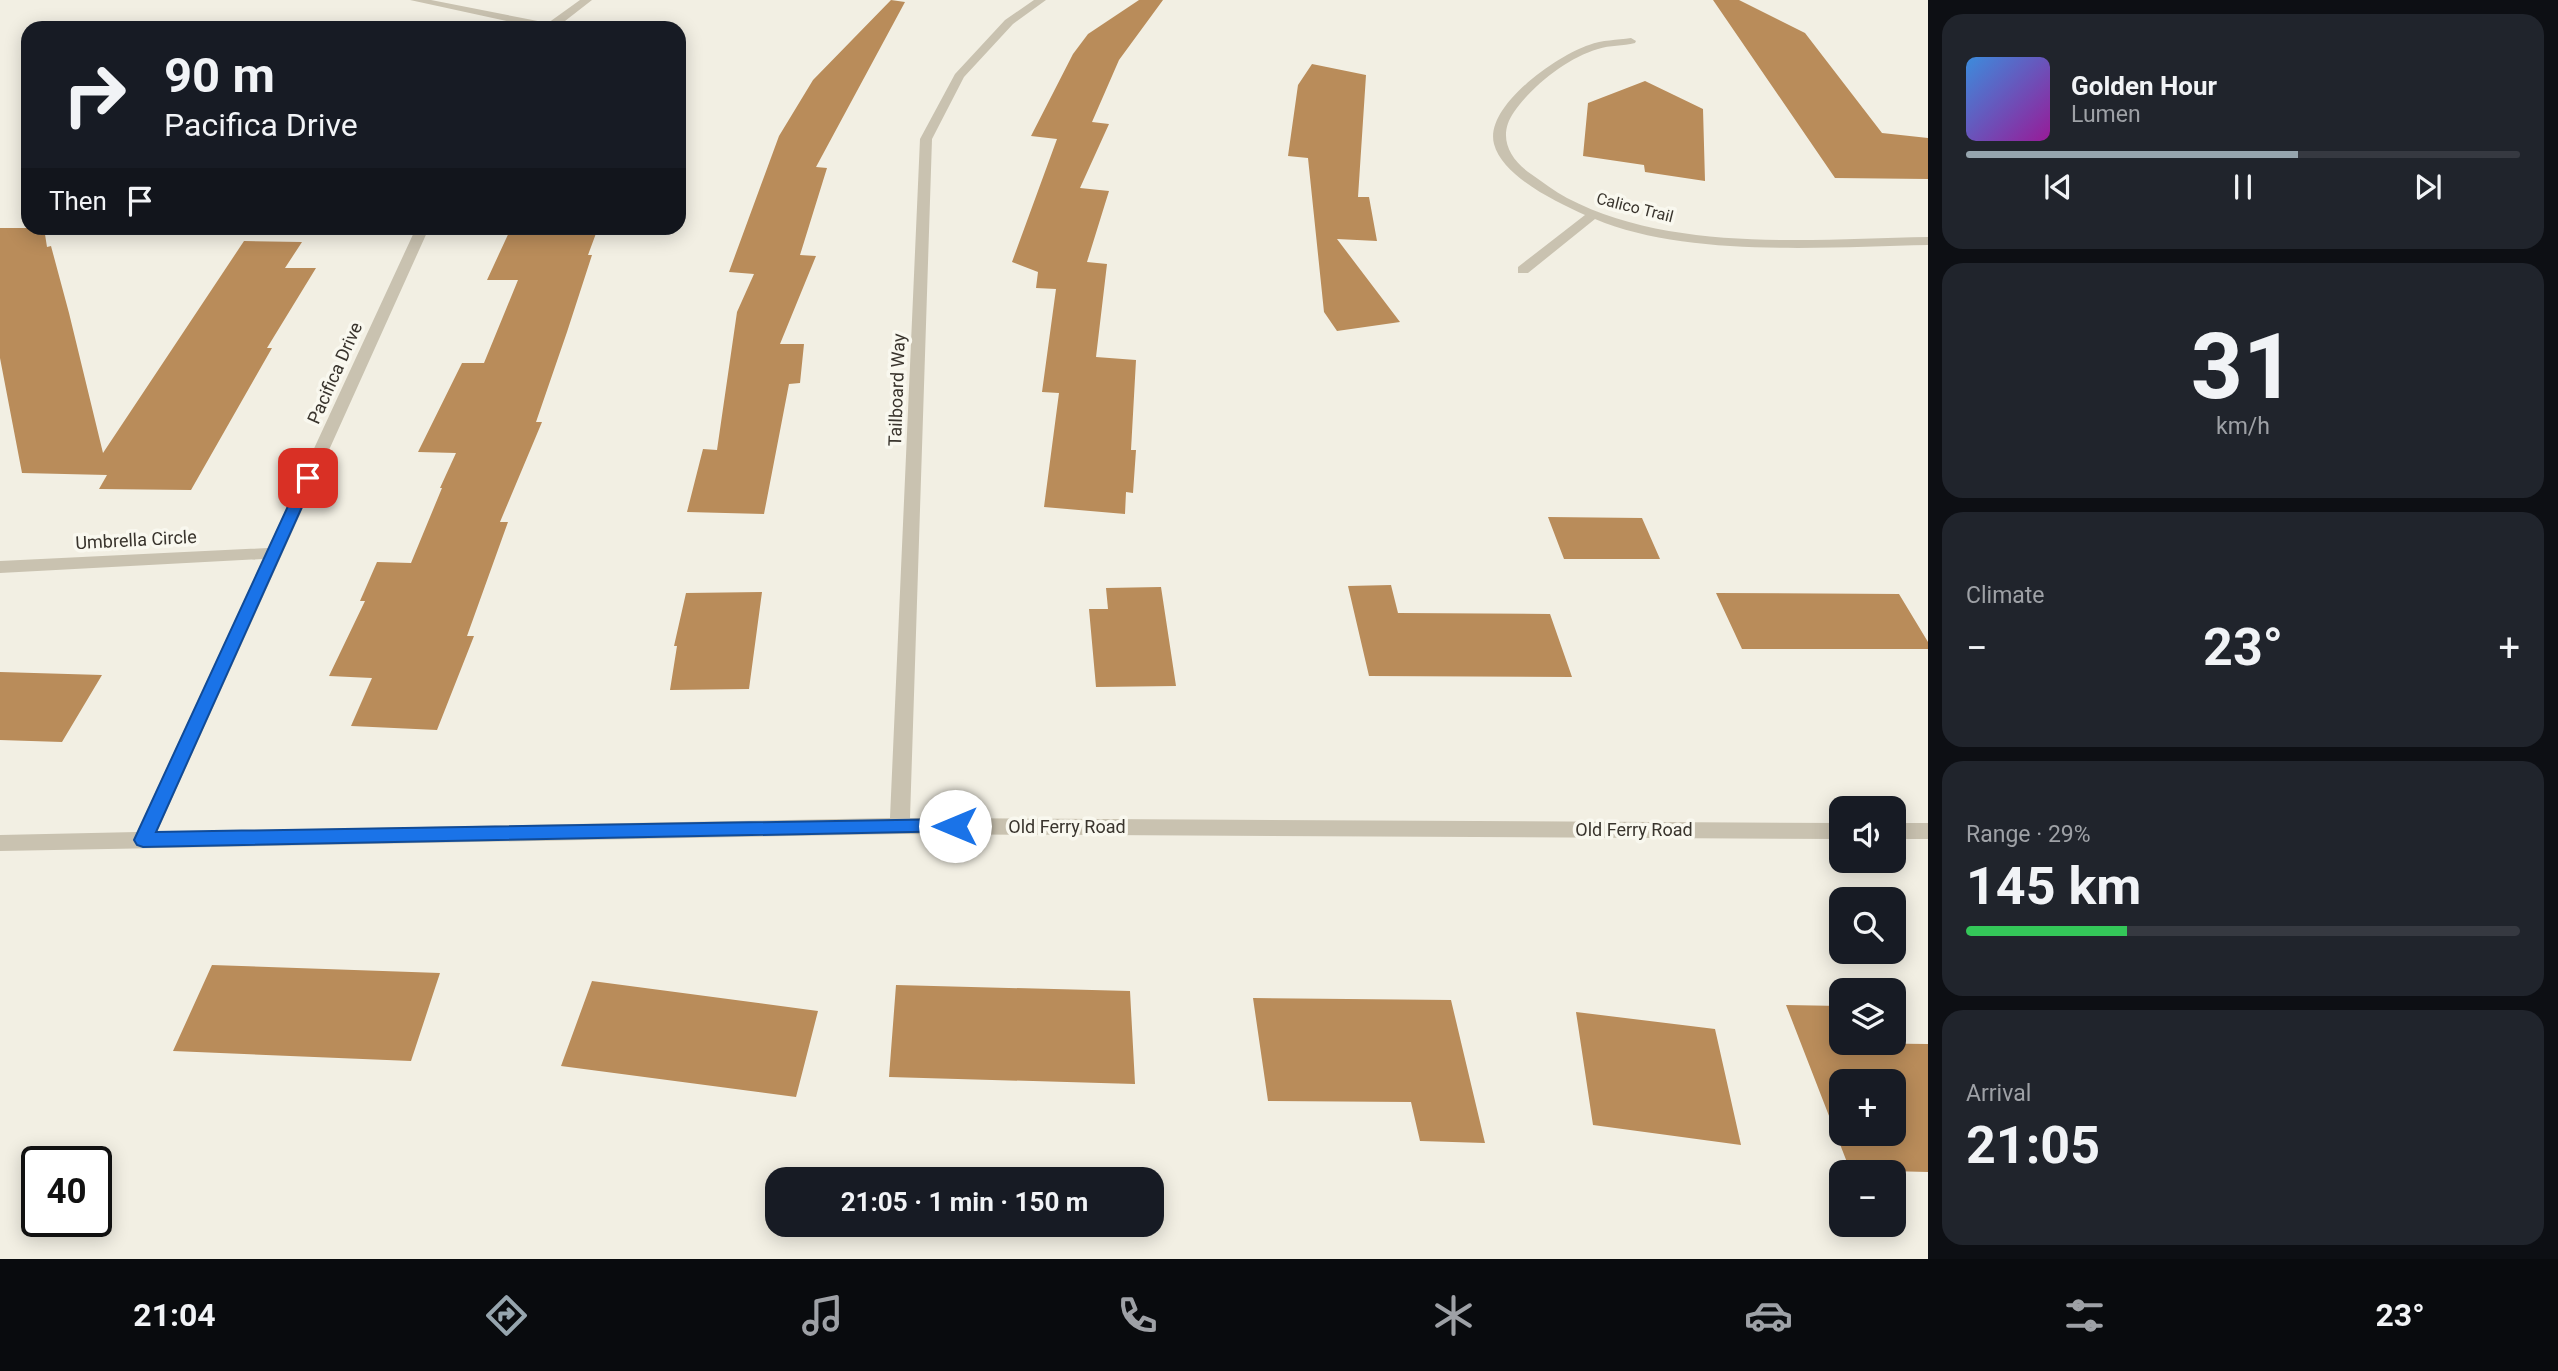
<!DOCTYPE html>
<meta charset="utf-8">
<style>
:root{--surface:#171b24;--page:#20242c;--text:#f1f3f6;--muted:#9ea1a6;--line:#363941;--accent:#96a5ae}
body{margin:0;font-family:Roboto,sans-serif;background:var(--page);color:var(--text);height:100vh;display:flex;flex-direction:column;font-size:26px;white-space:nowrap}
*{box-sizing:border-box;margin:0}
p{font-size:23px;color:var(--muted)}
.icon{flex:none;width:38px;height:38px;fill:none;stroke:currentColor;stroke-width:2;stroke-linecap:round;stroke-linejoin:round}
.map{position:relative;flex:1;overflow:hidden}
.panel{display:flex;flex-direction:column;gap:14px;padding:14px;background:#0d0f14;width:630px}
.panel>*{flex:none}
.hud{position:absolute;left:21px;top:21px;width:665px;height:214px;border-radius:21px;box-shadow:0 4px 18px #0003;background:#171b24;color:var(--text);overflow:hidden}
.controls{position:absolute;left:1829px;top:796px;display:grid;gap:14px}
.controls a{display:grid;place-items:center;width:77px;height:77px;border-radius:14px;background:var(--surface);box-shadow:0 4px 18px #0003;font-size:35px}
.speed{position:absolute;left:21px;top:1146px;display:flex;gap:14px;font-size:35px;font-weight:700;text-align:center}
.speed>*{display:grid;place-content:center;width:91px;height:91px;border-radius:50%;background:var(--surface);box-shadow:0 4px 18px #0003;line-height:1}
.speed .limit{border:4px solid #111;border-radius:10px;background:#fff;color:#111}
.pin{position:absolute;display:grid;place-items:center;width:60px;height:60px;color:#fff;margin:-30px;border-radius:14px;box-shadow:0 4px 10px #0006}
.me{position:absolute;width:77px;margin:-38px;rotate:270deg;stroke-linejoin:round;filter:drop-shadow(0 0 5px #0008)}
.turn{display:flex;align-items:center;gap:24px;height:147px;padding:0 28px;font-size:32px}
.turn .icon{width:91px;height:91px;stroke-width:2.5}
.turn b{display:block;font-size:49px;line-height:60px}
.then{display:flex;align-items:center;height:66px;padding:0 28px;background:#0003;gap:14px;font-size:26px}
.big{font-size:52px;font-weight:700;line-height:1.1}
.panel .card{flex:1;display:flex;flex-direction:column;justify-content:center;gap:10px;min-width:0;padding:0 24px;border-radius:21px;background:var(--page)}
.panel .dial{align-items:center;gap:0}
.dial b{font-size:91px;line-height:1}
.song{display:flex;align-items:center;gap:21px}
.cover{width:84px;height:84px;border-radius:10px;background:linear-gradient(135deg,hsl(210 70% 55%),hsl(300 70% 35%))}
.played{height:7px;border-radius:4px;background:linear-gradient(90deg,var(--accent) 60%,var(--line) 60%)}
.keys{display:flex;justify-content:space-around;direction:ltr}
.heat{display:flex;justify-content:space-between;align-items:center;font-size:38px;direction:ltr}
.charge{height:10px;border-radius:5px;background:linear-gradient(90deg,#34c759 29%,var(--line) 0)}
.trip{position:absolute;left:765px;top:1167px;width:399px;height:70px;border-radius:21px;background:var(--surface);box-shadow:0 4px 18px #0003;font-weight:700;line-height:70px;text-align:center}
.tab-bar{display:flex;height:112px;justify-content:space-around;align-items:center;background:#090b0e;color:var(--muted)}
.tab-bar .icon{width:49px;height:49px}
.tab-bar .selected{color:var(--accent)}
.tab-bar b{font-size:32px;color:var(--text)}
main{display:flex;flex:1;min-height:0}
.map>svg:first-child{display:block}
</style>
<main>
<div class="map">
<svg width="1928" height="1259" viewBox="0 0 1928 1259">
<rect width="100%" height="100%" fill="#f2efe3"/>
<path fill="#b98c5a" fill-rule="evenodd" d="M891,0l14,2 -89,165 11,1 -27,87 16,1 -36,88h24l-4,39 -11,1 -25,130 -77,-2 16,-63 14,1 20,-138 17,-38 -25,-2 50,-136 34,-56z
M1139,0h24l-44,60 -27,62 17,2 -29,64 29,3 -22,71 20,2 -11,93 40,3 -5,90h5l-3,43 -7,-1 -1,22 -81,-7 15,-114 -17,-1 14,-103 -20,-1 2,-16 -26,-10 45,-123 -26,-3 42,-82 15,-20z
M1713,0h26l66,33 77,100 46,5v41l-93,-1z
M1312,64l54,11 -8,122h11l8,44 -40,-2 63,83 -63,9 -13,-19 -16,-154 -20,-2 10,-71z
M1645,81l58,28 2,72 -60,-9 -1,-7 -61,-9 5,-53z
M0,228h44l3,19 4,-1 18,67 34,140 141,-212 58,1 -17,26h31l-49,80h5l-81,142 -92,-1 8,-14 -85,-2 -22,-115z
M511,228h87l-10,27h4l-25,77 -31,90h6l-42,100h8l-41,114h7l-37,94 -86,-4 21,-48 -43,-2 36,-75h-5l17,-39 34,1 31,-75h-2l16,-35 -38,-1 44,-89h22l34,-83h-31z
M1548,517l94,1 18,41h-96z
M1391,585l7,28 152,1 22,63 -203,-1 -21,-90z
M1161,587l15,99 -80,1 -7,-78h19l-2,-21z
M762,592l-13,97 -79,1 7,-44h-3l12,-53z
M1716,593l183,1 29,48v7h-186z
M0,672l102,3 -40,67 -62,-2z
M212,965l228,8 -29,88 -238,-10z
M592,981l226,30 -22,86 -235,-31z
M896,985l234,6 5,93 -246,-7z
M1253,998l198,2 34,143 -65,-2 -9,-39 -143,-1z
M1786,1005l55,1v37l87,1v128l-78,-2zM1841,1082h53v52h-53z
M1576,1012l139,17 26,116 -148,-20z"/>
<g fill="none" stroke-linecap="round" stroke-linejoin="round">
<path fill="#c9c2b0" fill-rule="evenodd" d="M410,0h21l117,23 32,-23h12l-36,28h-17z
M1034,0h12l-33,24 -49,53 -32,62 -22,679 931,5v16l-941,-5 -900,17v-16l137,-3 126,-273 -263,14v-12l268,-13 148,-320h13l-272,604 733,-14 30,-679 35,-65 50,-54z
M1631,38l5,3 -1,2c-12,3 -25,2 -37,6 -31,9 -66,37 -84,63 -17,24 -5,47 17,62 12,8 23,17 36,24 105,55 246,41 361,39v8c-99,2 -241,13 -333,-26l-67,54h-10v-6l67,-52c-29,-13 -82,-38 -91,-71 -10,-38 64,-89 95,-99 13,-5 28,-5 42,-7z
M1894,823h34v16h-34z"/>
</g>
<path fill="#1a73e8" stroke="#114b97" stroke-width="2" d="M308,473l7,5 -159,354 799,-13 6,2 3,5 -3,5 -818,16 -6,-2 -3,-5 167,-362z"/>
<g text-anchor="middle" stroke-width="7" stroke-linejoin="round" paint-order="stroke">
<g font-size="16" fill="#39342d" stroke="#f9f8ef">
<text transform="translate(1635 207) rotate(14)" y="6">Calico Trail</text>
</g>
<g font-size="18" fill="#39342d" stroke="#f9f8ef">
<text transform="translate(335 373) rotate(-66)" y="6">Pacifica Drive</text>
<text transform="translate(897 390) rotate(-88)" y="6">Tailboard Way</text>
<text transform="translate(136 540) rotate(-3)" y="6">Umbrella Circle</text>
<text x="1067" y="833">Old Ferry Road</text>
<text x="1634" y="836">Old Ferry Road</text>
</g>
</g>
</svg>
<div class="controls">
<a><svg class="icon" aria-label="sound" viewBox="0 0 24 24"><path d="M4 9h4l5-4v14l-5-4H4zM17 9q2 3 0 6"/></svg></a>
<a><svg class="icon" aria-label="search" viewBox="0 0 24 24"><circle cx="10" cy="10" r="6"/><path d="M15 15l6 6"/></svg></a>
<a><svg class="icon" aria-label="layers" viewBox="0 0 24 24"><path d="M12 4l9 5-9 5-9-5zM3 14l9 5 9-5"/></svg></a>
<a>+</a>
<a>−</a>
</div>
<div class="speed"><div class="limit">40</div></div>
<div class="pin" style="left:308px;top:478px;background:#d93025"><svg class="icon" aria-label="arrive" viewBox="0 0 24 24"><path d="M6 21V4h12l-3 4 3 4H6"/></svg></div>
<svg class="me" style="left:955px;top:826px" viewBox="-20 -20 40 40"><circle r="19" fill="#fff"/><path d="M0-13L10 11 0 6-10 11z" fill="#1a73e8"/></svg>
<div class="trip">21:05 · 1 min · 150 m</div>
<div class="hud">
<div class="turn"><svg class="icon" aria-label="right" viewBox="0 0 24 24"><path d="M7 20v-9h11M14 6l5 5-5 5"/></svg><div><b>90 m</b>Pacifica Drive</div></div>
<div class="then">Then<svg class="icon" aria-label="arrive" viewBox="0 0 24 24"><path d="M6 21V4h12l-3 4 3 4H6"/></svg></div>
</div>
</div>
<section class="panel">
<div class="card">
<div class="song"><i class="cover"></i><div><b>Golden Hour</b><p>Lumen</p></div></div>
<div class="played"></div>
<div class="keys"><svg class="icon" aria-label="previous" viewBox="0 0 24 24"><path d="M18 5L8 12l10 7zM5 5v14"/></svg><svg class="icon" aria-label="pause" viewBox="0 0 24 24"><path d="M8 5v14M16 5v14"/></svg><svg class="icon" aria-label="next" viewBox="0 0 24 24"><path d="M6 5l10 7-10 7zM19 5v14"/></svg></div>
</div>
<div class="card dial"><b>31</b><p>km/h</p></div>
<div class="card"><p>Climate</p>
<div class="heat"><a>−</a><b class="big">23°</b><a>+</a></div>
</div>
<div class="card"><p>Range · 29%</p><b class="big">145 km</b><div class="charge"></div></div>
<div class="card"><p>Arrival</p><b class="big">21:05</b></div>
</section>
</main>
<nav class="tab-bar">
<b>21:04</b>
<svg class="icon selected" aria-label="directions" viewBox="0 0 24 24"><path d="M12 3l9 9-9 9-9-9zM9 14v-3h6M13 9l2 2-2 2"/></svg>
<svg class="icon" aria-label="music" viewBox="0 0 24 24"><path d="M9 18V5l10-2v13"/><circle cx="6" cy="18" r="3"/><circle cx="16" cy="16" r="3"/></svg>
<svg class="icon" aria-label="phone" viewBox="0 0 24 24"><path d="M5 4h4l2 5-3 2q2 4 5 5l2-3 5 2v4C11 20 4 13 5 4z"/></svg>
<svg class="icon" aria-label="climate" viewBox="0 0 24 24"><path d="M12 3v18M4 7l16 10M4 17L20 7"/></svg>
<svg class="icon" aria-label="car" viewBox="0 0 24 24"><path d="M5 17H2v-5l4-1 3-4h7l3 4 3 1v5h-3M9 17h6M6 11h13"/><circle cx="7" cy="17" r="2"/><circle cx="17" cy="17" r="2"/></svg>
<svg class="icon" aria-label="filters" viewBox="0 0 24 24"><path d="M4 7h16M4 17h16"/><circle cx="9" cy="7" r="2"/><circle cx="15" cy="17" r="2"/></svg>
<b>23°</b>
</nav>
